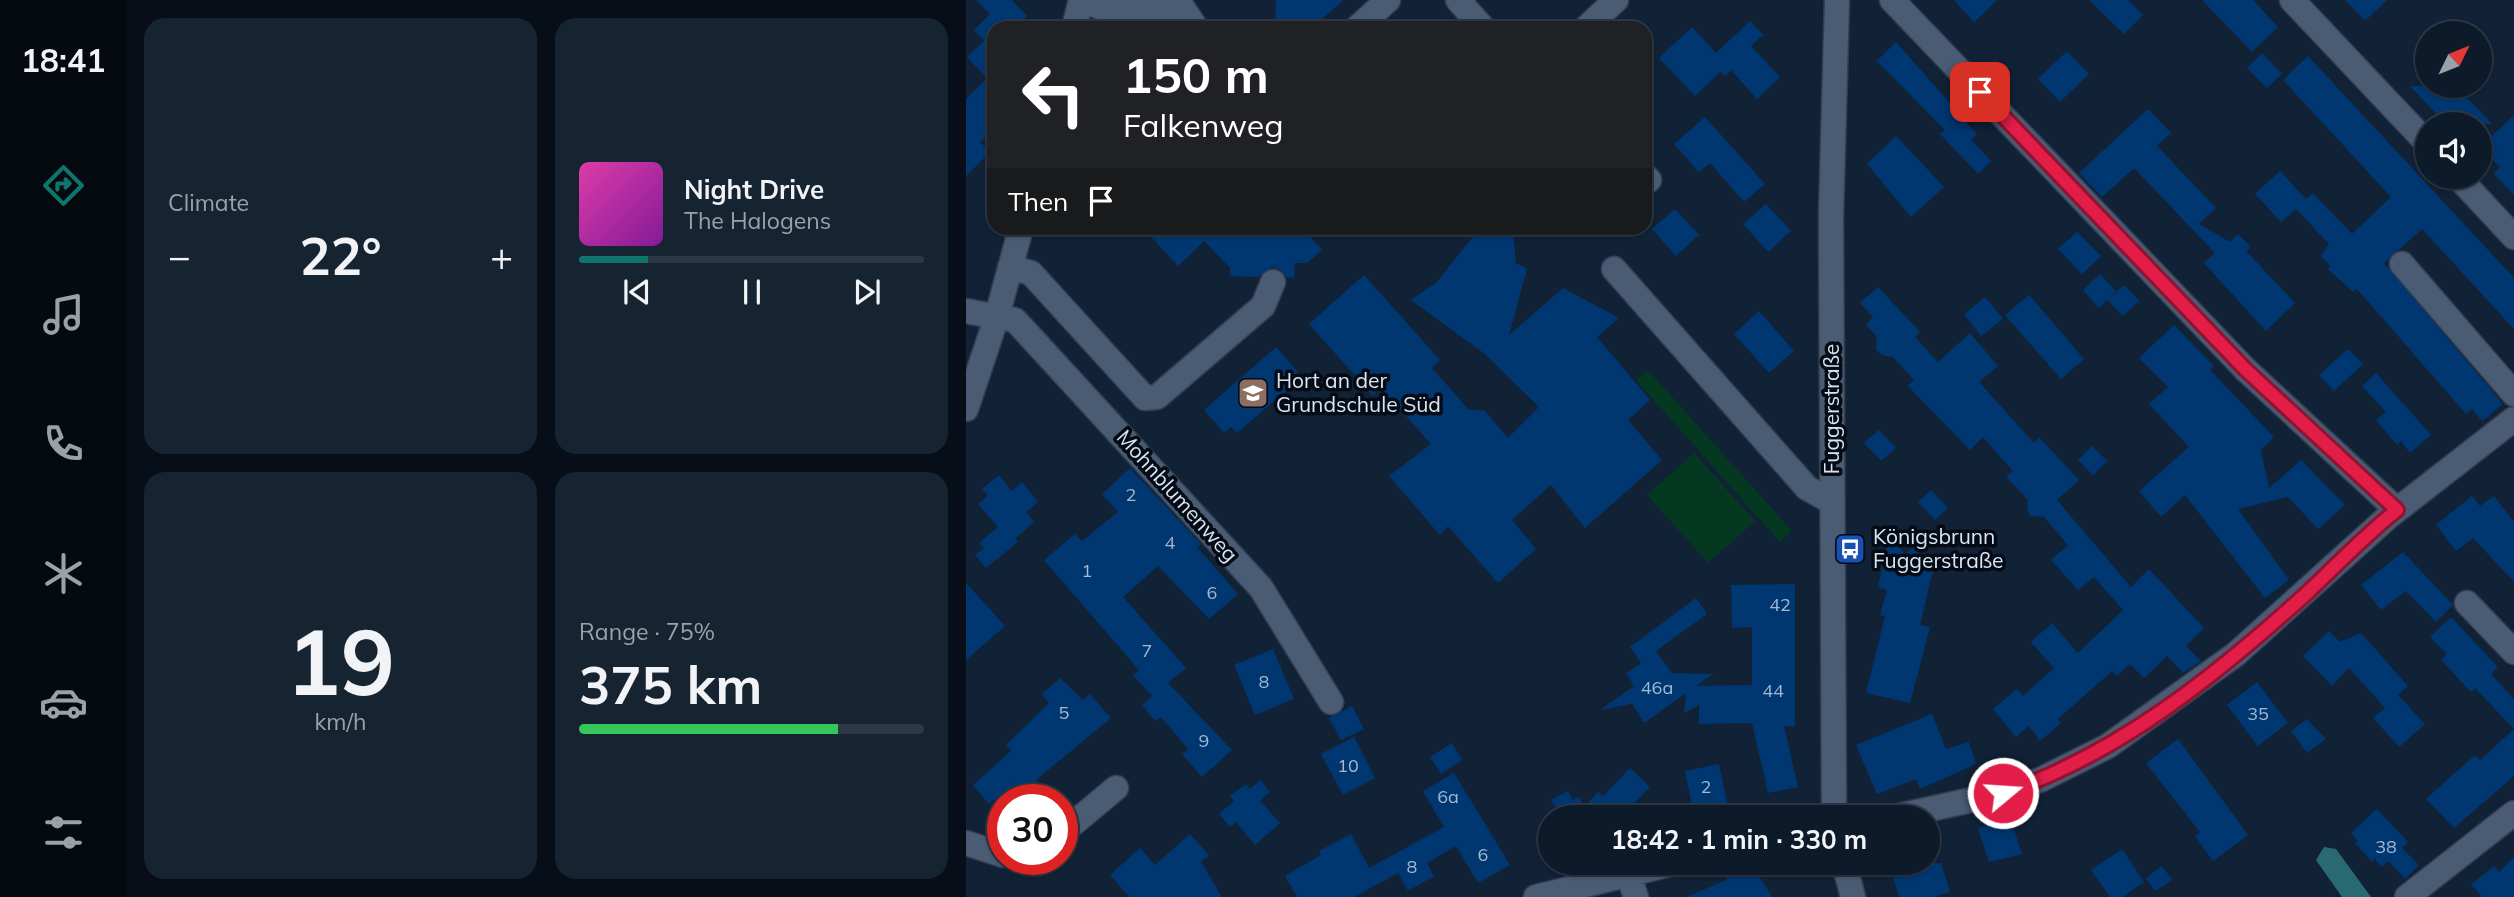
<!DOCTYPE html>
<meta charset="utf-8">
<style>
:root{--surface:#0d1a29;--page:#162331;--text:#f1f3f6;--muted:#9aa1a8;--line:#2d3846;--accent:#0f766e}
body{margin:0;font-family:Mulish,sans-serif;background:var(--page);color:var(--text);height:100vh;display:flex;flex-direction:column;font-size:26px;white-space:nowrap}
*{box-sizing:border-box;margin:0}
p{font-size:23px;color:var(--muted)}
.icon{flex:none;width:38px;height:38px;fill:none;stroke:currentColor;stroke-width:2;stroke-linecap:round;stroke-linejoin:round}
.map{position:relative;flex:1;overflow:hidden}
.sheet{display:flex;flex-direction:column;gap:18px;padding:18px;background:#070e17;width:840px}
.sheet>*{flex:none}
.guide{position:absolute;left:21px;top:21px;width:665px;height:214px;border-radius:21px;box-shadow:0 2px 5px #0004,0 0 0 2px var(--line);background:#202124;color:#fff;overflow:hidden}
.needle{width:46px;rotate:47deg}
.controls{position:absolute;left:1449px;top:21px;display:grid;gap:14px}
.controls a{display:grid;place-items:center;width:77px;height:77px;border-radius:50%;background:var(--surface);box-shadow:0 2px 5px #0004,0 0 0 2px var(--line);font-size:35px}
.speed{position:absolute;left:21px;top:784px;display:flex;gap:14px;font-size:35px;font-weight:700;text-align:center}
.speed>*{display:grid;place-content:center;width:91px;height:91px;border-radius:50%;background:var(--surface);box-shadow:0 2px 5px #0004,0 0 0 2px var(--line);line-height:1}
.speed .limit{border:10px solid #d22;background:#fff;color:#111}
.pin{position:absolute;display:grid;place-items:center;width:60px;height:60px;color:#fff;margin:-30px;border-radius:14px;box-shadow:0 4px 10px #0006}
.me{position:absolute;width:77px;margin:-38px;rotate:72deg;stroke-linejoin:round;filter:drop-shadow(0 0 5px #0008)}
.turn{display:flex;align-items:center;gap:24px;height:147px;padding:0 21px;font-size:32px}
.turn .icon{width:91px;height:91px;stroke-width:2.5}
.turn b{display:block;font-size:49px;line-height:60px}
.then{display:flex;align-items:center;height:66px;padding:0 21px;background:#0003;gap:14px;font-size:26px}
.big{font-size:52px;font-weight:700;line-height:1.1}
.sheet .tile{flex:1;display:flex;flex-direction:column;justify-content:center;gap:10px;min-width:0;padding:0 24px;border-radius:21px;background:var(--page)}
.sheet .dial{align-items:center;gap:0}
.dial b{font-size:91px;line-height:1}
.song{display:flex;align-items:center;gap:21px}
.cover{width:84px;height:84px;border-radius:10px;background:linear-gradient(135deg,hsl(320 70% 55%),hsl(290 70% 35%))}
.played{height:7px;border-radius:4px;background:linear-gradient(90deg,var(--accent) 20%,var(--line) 20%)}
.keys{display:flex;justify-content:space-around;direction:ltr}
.heat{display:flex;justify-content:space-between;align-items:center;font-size:38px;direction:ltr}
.charge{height:10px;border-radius:5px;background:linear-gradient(90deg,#34c759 75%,var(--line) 0)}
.sheet .tiles{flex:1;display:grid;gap:18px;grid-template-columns:repeat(2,1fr)}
.trip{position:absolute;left:572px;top:805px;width:402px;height:70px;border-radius:35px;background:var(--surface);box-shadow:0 2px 5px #0004,0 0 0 2px var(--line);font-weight:700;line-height:70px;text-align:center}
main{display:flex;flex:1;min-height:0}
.tabs{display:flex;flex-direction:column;width:126px;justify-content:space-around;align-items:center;background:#050a10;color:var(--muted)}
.tabs .icon{width:49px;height:49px}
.tabs .selected{color:var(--accent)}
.tabs b{font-size:32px;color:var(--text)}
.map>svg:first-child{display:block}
</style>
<main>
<nav class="tabs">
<b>18:41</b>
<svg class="icon selected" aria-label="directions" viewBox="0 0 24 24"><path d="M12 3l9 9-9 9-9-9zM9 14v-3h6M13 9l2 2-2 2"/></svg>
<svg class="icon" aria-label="music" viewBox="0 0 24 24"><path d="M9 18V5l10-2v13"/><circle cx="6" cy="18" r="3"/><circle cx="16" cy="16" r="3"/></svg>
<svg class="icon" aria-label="phone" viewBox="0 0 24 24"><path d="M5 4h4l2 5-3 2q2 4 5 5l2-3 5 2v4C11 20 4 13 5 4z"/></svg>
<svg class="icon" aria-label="climate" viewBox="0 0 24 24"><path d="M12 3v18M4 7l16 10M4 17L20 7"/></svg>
<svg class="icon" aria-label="car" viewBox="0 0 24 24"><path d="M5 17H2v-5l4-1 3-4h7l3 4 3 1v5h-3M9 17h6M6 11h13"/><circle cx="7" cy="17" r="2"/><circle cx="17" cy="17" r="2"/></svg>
<svg class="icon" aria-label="filters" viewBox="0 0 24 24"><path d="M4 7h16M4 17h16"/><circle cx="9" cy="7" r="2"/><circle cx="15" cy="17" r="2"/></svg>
</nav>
<section class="sheet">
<div class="tiles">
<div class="tile"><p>Climate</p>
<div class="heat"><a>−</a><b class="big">22°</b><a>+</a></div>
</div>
<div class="tile">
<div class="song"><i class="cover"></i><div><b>Night Drive</b><p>The Halogens</p></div></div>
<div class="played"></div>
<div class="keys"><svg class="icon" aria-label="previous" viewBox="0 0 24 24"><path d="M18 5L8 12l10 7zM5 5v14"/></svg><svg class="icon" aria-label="pause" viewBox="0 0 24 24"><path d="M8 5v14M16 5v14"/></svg><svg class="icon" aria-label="next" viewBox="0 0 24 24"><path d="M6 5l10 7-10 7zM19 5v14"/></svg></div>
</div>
<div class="tile dial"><b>19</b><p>km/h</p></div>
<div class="tile"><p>Range · 75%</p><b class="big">375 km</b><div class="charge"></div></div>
</div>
</section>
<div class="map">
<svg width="1548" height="897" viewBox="0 0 1548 897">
<rect width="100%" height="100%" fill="#112237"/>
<path fill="#053821" d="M682,370l144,161 -12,11 -144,-162z
M728,453l61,68 -47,42 -61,-68z"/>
<path fill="#286974" d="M1358,847l12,2 35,48h-29l-26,-37z"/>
<path fill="#003770" d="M10,0h36l15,16 -12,12h-21v101l-14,13 10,10 -24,24v-77l21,-21 -20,-21 17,-16 -10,-11 16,-16z
M310,0h68l-21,18 9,10h-57z
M988,0h43l-23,22z
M1123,0h39l15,15 -19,19z
M1236,0h51l25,27 -26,25z
M1379,0h42l-22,21z
M784,21l13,14 -12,11 29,31 -23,22 -26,-29 -6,6 -5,-4 -25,24 -36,-38 33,-31 24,26z
M930,42l81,92 -6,6 20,21 -13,13 -38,-40 5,-4 -68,-69z
M1101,51l22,23 -29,28 -22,-23z
M1296,53l20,21 -15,14 -20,-20z
M1342,56l206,222v51l-92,-100 -38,34 119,141 -21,17 -10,-12 -6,5 -109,-125 -4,3 -25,-23 2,-3 -9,-10 8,-12 -33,-35 -15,13 -26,-28 25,-23 26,28 7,-6 39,41 39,-37 -108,-117z
M1444,86h46l36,38h-46z
M1182,109l23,24 -14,13 59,62 -17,16 31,18 8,-8 13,13 -5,4 49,52 -29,28 -62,-68 11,-10 -81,-85 -32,29 -23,-24z
M1548,115v80l-20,-21 6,-7 -20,-20z
M739,117l60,67 -21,18 -34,-39 -11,9 -25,-28z
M930,136l48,51 -33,30 -44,-53z
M800,204l25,27 -23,21 -25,-28z
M709,209l24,26 -23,21 -24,-27z
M177,228h159l20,22 -15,13h-12l-1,15 -7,-1 -8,-8 -7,-2 -13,10 -29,-1v-8l-26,-27 -26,25z
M514,228h22l11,4 3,31 11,6 -18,66 54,-47 56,30 -22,19 53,63 -22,20 34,40 -77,68 -34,-43 -39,35 24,29 -38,34 -50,-57 -8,9 -51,-59 42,-32 -50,-56 -8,8 -64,-72 55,-49 76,85 -8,8 37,42h15l24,28 31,-31 -54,-53 -74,-54 25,-17z
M1111,232l24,24 -19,18 -24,-25z
M1134,274l16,17 -17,17 -16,-18z
M1158,285l15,16 -16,15 -16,-16z
M912,287l42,45 -5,5 23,25 32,-29 28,33 -19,16 55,61 5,-6 40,43 -22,20 74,87 18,-18 55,59 -18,18 15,15 -18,12 -16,-17 -23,22 -14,-14 -13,12 -5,-5 -54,48 3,4 -21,18 -11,-15 -13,11 -23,-28 24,-20 6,7 31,-28 -23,-26 21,-19 26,30 45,-43 -29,-33 -16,13 -27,-30 17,-15 -24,-28 -13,-1 -4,-6 1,-10 -22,-23 7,-6 -30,-34 -13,13 -62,-64 6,-6 -21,-23 -11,-2 -6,-6 1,-12 -11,-12 7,-8 -13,-14z
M1063,295l55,64 -23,20 -56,-64z
M1019,297l18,22 -22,17 -17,-22z
M793,311l35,40 -25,22 -35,-39z
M1208,325l40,41 -4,4 64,67 -13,13 8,38 32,-28 44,45 -27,24 -30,-32 -50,12 51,71 -24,18 -80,-103 -24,22 -22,-26 50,-44 -40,-43 19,-17 -29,-29z
M310,347l26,30 -65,56 -6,-6 -7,6 -20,-23z
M1382,349l15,15 -29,27 -15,-16z
M1410,373l55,62 -21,18 -9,-12 -4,4 -21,-25 10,-8 -24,-26z
M913,430l17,18 -15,13 -17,-18z
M1126,446l15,15 -14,14 -15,-15z
M164,468l71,76 -4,3 41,47 -29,25 -51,-53 -35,31 63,71 -18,15 64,67 -30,27 -20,-23 6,-5 -27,-32 -6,4 -13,-16 10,-9 -19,-21 6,-5 -95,-110 31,-26 7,7 36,-29 -16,-18z
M33,475l13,16 10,-9 16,20 -12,10 8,10 -19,17 3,3 -32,26 -11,-13 9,-7 -5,-5 19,-16 -20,-23 10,-8 -6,-7z
M965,490l17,18 -13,12 -17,-18z
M1506,496l8,10 14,-10 20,26v60l-41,-44 -17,13 -20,-26z
M923,536l16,18 8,-7 20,23 -13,55 10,2 -20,76 -44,-10 19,-77 -5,-1 7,-25 -9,-3z
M1437,552l50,53 -17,17 -30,-31 -25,19 -20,-25z
M0,583l39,43 -39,34z
M829,584v142h-11l14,61 -30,6 -16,-70 -53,1v-19l-15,8 2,-20 -42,30 -12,-19 -32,6 34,-24 -8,-13 15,-10 -11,-16 66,-49 11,16 -51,37 16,22 41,1 -17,12 56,-1v-58l-20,1 -1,-43z
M1485,617l47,50 -7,7 23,25v77l-60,52 -28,-29 49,-44 5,5 34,-31 -39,-41 -4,4 -30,-32 6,-6 -17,-17z
M1363,631l11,11 21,-9 47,53 -10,9 27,29 -26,23 -26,-29 12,-10 -36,-40 -17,18 -29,-30z
M307,649l21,50 -39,16 -21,-50z
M94,678l23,22 7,-6 21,24 -75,62 10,10 -11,10h-41l-5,4 -16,-19 38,-34 -5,-6 43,-42 -7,-9z
M1291,682l31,41 -30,23 -31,-41z
M386,706l12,23 -23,11 -12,-22z
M966,714l14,35 23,-7 7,22 -56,25 -4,-10 -39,15 -21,-49z
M1341,719l19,20 -19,14 -16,-22z
M388,737l21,41 -32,17 -22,-41z
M1212,739l70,96 -35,26 -18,-25 5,-4 -54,-69z
M486,743l10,17 -21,14 -11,-17z
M753,764l8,39 -34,7 -8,-39z
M664,768l20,19 -29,30h-77l13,-7 -6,-10 17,-9 5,9 6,-3 5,10 14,-15 5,4z
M488,773l56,92 -32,18 -22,-37 -29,17 7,13 -26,15 -10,-18 -44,24h-57l-12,-21 36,-21 -2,-4 32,-17 18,34 75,-41 -21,-36z
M294,780l10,12 -10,9 20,22 -25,22 -19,-23 -6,5 -11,-13 15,-13 -4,-5 16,-12 4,5z
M1411,809l31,33 -6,6 17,17 -14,14 -17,-18 -6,6 -7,-8 -3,3 -17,-19 3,-2 -7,-8z
M1044,818l12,36 -33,8 -11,-34z
M224,834l19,21 -8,7 21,35h-93l-19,-22 30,-27 15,17z
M1156,849l22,33 -22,15h-12l-19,-27z
M1548,857v40h-32l-11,-13 23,-18 5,6z
M775,863h10l21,34h-86l41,-17 -4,-7z
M923,863h52l9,29 -17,5h-34z
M1196,866l10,14 -17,11 -9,-13z"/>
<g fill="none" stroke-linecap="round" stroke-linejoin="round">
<g stroke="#343e50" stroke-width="27">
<path id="minor" d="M115,0l22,8 79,-1 14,21
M492,0l25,28
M926,0l353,369 152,141
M1326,0l135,143
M108,28l7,-28
M391,28l31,-28
M620,28l30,-28
M679,176l4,4
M1492,177l56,60
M1436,264l112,130
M44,267l21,6 114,125 12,-1 106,-91 10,-24
M648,269l193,219 25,14
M0,311l49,9 246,268 70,114
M0,409l31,-93 24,-88
M1501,603l47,49
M868,817l-3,-602 6,-215
M928,817l109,-24 37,-13 68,-34 128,-92 152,-137 126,-98
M96,833l54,-45
M0,843l37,12
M878,863l9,34
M662,874l8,23
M570,897l139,-34
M1441,897l107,-84"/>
</g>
<use href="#minor" stroke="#495c74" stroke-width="24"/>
</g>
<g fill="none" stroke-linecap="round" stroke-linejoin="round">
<g stroke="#92132f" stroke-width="18">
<path id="route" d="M1014,92l265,277 152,141c-32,25 -60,55 -90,83 -88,80 -189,162 -304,200"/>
</g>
<use href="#route" stroke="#e11d48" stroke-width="12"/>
</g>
<defs>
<g id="school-square" transform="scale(1.575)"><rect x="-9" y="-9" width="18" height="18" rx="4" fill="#8d6e63" stroke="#050b14"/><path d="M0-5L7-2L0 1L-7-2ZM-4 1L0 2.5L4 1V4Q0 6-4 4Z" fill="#fff"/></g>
<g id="bus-square" transform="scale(1.575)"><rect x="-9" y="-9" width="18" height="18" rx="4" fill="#1a4fb4" stroke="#050b14"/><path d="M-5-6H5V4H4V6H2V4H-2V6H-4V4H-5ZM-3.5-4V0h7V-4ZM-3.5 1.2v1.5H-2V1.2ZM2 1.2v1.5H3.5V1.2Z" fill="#fff"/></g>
</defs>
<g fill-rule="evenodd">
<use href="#school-square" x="287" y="393"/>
<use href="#bus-square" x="884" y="549"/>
</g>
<g text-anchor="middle" stroke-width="7" stroke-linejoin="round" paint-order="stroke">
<g font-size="18" fill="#a3b9d2">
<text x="165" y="501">2</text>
<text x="204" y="549">4</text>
<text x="121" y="577">1</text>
<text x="246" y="599">6</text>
<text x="814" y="611">42</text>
<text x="181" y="657">7</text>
<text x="298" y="688">8</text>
<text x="691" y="694">46a</text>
<text x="807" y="697">44</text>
<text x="98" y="719">5</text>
<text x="1292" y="720">35</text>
<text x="238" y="747">9</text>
<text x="382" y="772">10</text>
<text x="740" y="793">2</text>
<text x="482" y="803">6a</text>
<text x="1420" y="853">38</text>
<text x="517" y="861">6</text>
<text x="446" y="873">8</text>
</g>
<g font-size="21" fill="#d9e4f2" stroke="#050b14" text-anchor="start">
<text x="310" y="388">Hort an der<tspan x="310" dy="24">Grundschule Süd</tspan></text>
<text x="907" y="544">Königsbrunn<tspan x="907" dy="24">Fuggerstraße</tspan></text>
</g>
<g font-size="21" fill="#d9e4f2" stroke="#050b14">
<text transform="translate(866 409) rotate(-90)" y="7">Fuggerstraße</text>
<text transform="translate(211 496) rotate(48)" y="7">Mohnblumenweg</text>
</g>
</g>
</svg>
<div class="controls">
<a><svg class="needle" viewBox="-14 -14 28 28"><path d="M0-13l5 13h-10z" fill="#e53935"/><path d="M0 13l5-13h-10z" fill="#9aa1a8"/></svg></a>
<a><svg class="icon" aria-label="sound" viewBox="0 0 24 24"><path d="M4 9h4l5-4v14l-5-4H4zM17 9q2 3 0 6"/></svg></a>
</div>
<div class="speed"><div class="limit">30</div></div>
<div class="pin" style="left:1014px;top:92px;background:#d93025"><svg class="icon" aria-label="arrive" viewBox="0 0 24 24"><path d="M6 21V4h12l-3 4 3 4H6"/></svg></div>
<svg class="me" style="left:1037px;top:793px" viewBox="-20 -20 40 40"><circle r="17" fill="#e11d48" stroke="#fff" stroke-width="3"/><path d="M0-11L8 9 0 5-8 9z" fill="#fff"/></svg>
<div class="trip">18:42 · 1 min · 330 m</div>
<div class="guide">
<div class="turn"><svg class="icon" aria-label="left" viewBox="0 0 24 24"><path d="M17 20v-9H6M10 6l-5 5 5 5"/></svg><div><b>150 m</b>Falkenweg</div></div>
<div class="then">Then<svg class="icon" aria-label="arrive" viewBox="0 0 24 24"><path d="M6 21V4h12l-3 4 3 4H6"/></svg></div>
</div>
</div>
</main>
